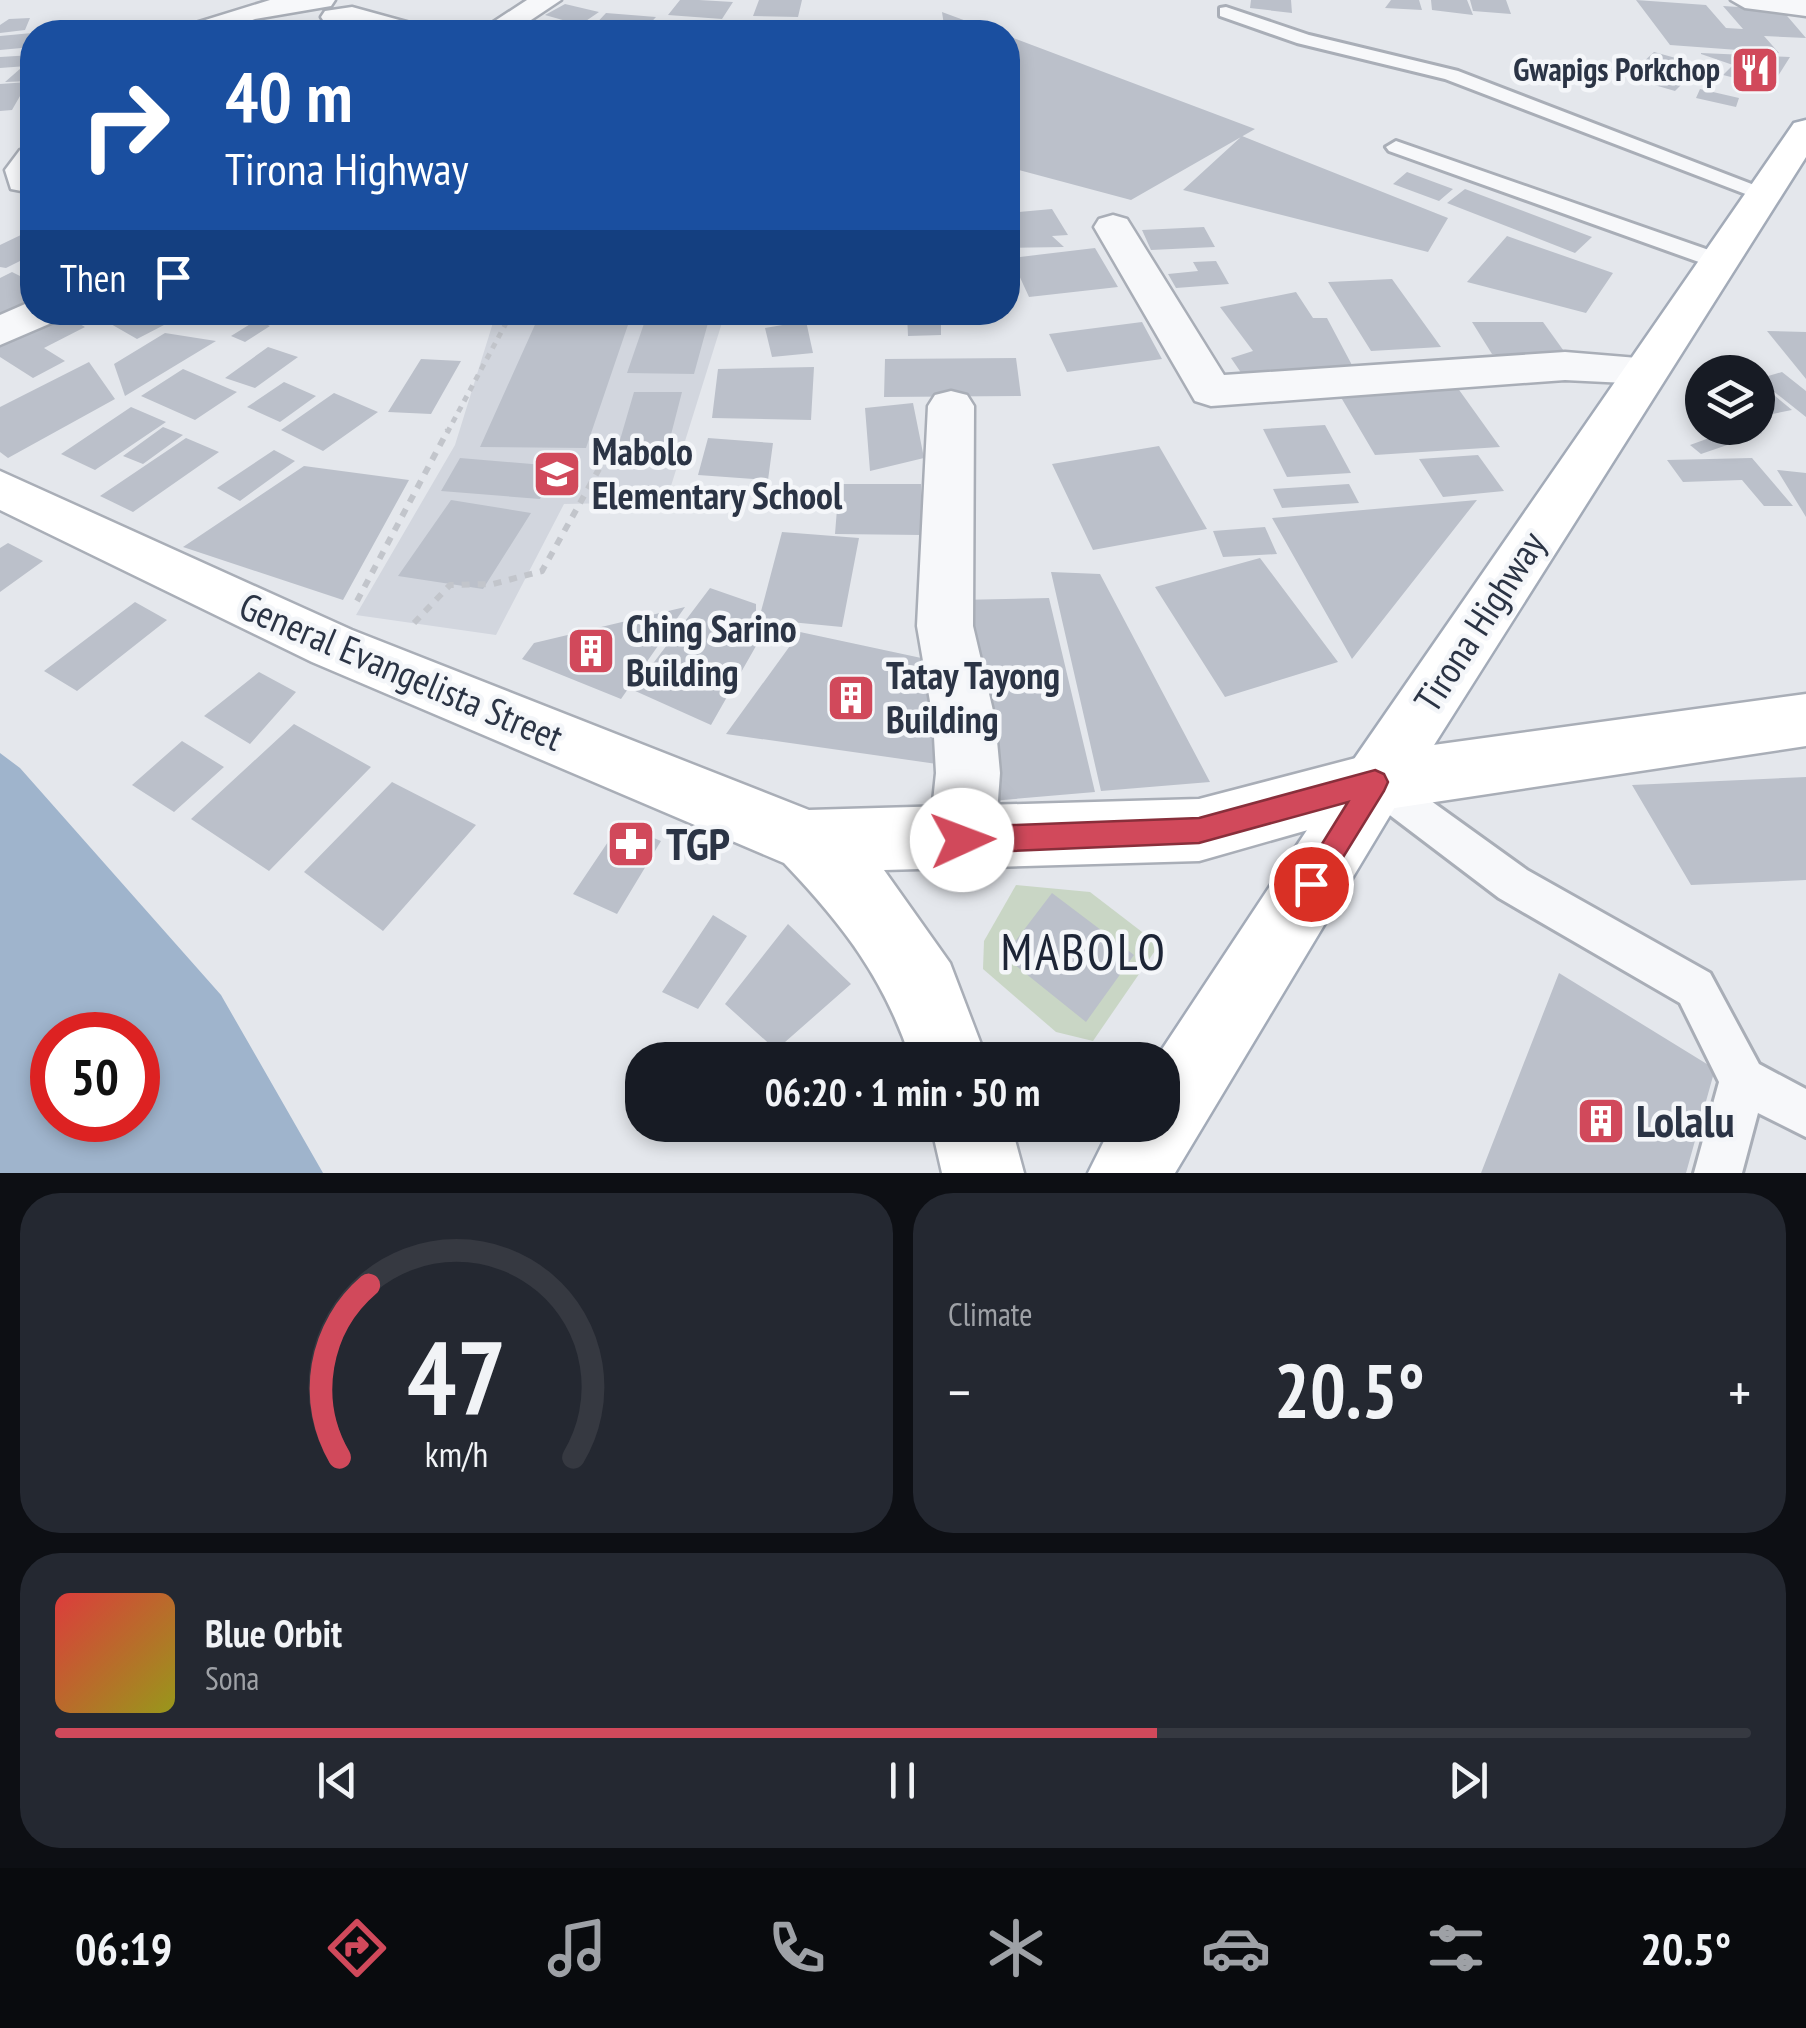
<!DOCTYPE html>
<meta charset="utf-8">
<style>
:root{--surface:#171b24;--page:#242831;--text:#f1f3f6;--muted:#9ea1a6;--line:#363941;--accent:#d1495b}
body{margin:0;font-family:"PT Sans Narrow",sans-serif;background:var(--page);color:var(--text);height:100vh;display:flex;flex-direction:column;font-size:38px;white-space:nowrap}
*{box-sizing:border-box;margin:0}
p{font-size:32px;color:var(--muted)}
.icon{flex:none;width:55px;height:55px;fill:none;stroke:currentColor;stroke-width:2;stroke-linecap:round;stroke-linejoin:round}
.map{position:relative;height:1173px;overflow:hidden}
.side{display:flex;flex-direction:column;gap:20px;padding:20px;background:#0d0f14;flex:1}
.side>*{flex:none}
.top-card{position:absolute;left:20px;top:20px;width:1000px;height:305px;border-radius:40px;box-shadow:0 5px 15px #0003;background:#1a4fa0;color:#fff;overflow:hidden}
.tools{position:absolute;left:1685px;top:355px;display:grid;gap:20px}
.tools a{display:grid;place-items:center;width:90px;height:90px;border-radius:50%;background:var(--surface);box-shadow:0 5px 15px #0003;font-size:50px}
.speed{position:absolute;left:30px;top:1012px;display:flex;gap:20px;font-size:50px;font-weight:700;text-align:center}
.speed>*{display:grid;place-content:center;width:130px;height:130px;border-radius:50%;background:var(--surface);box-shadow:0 5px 15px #0003;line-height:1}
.speed .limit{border:15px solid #d22;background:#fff;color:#111}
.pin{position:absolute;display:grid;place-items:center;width:85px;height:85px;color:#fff;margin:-42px;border:5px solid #fff;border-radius:50%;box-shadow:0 2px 10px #0007}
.me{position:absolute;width:110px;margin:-55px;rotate:88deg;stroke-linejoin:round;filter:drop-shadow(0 0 8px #0008)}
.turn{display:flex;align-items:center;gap:35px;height:210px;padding:0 40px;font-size:45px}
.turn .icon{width:130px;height:130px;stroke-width:2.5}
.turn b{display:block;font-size:70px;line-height:85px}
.then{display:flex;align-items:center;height:95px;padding:0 40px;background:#0003;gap:20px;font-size:38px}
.big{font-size:75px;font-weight:600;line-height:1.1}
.side .widget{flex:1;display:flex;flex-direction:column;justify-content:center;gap:15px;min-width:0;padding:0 35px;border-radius:40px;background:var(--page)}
.side .dial{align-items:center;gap:0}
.dial svg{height:260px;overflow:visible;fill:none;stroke:var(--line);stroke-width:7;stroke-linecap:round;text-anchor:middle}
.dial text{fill:var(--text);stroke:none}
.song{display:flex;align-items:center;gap:30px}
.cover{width:120px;height:120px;border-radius:15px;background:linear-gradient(135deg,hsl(0 70% 55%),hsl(60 70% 35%))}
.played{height:10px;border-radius:5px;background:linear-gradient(90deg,var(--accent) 65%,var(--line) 65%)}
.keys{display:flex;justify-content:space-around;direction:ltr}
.heat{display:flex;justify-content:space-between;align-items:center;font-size:55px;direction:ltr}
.side .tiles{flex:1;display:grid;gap:20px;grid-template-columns:1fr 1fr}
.widget:last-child{grid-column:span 2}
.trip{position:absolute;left:625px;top:1042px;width:555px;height:100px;border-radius:40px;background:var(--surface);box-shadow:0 5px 15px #0003;font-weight:600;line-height:100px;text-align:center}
.dock{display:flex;height:160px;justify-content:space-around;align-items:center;background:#090b0e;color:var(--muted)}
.dock .icon{width:70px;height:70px}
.dock .selected{color:var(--accent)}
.dock b{font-size:45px;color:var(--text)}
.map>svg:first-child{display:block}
</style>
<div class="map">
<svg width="1806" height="1173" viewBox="0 0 1806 1173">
<rect width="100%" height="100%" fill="#e4e7ec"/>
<path fill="#d2d6de" d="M496,313h229l-59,189 -102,2 -68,131 -140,-20 99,-170z"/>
<path fill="#c9d6c5" d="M1016,885l74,7 69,53 -66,96 -37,-9 -73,-63 1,-28z"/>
<path fill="#9fb4cc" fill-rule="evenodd" d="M0,753l20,15 201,227 102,178h-323zM52,1035h86v85h-86z"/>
<path fill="#bbc0ca" d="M680,0h19l34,2 -11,17 -54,-4z
M759,0h43l-4,17 -45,-1z
M1251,0h40l1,13 -42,-5z
M1391,0h28l3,10 -37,-2z
M1431,0h36l6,15 -41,-5z
M1470,0h36l5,14 -38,-3z
M1636,0l70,5 20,23 17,1 -20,-23 59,4 24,28 -42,-2 15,17 -109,-8z
M565,4l34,8 -19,13 -35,-10z
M942,12l54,20h-51z
M606,13l50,4 -14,15 -52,-2z
M30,18l-5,12 -25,3v-8l9,-6z
M673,25l45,4 -52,3z
M32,33v14l-32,3v-14z
M1008,36l247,93 -124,71 -123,-33z
M1654,52l47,13 -26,26 -48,-14z
M1701,54v-1l89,4 -19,30 -48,-12 10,-10z
M32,55l-5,11 -27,2v-11z
M21,68h11v13l-27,1z
M28,82l-16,28 -12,1v-27z
M1700,89l39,9 -3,9 -40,-9z
M1242,136l206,82 -20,34 -245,-62z
M1407,172l46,17 -14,12 -46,-17z
M1465,189l127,48 -17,16 -128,-50z
M1052,209l16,26 -16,1 12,11 -56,1v-35z
M1204,227l11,20 -64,3 -9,-20z
M25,233l7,2v20l-26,13 -6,-1v-22z
M1507,236l106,37 -27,40 -119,-31z
M1095,248l23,39 -89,10 -18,-39z
M1216,261l13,23 -53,4 -8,-14 30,-3 -5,-9z
M12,272l20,10v28l-32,16v-48z
M1392,279l49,68 -70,4 -43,-69z
M1296,292l17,26h14l26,49 -105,16 -17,-25 22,-7 -33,-44z
M90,312h53l21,13 -27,14z
M648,312h63l-17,62 -67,-1z
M941,313v22l-33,1 -1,-22z
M64,315l21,12 -41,21 21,13 -32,17 -33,-21v-10z
M538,318l92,1 -44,129 -106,-1z
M257,320l13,6 -25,16 -14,-6z
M806,321l7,32 -41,4 -7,-29z
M1142,322l20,37 -95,13 -18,-38z
M1472,322h71l23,32h-74z
M1767,331l39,1v47z
M165,333l51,8 -91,55 -11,-32z
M268,347l30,10 -43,31 -30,-10z
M1016,358l5,38 -137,1 1,-38z
M421,359l40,2 -30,53 -43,-2z
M89,362l26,37 -107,59 -8,-6v-45z
M814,367l-3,53 -99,-2 6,-49z
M183,369l54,23 -42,28 -54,-24z
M1782,372l24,19v26l-48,-38z
M284,382l32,14 -36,26 -33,-15z
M1758,382l34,28 -30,6 -4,-4z
M1457,387l43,60 -125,8 -36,-61z
M634,392h48l-17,66 -50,-1z
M334,393l44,19 -55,39 -42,-21z
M913,403l11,55 -54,13 -5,-63z
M131,407l35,15 -71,48 -34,-16z
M1325,425l26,48 -64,4 -24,-48z
M163,427l20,8 -40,29 -20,-8z
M1737,428h18l7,5 -61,21 -11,-9z
M186,438l33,14 -86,60 -33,-16z
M708,438l65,5 -5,37 -70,-5z
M1159,446l48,83 -114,21 -41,-86z
M274,450l21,11 -55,40 -23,-13z
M1478,455l26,36 -61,6 -24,-38z
M460,458l96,8 -16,33 -99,-8z
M1752,458l41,48h-29l-22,-26 -59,2 -16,-22z
M304,466l105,14 -66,120 -160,-53z
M1777,470l29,3v44z
M839,484h82l1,51 -87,-1z
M1349,484l10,19 -77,5 -9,-19z
M451,500l80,13 -48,76 -85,-13z
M1477,500l-125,159 -80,-141z
M1265,527l12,27 -54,3 -10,-26z
M782,532l77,6 -17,89 -83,-8z
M8,543l35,18 -43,31v-44z
M1260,558l78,104 -113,35 -70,-110z
M1051,572l49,2 110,208 -109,9z
M710,588l46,16v42l-45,79 -78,-35z
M1049,598l46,194 -116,10 -22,-202z
M135,602l32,18 -90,71 -33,-20z
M685,607l-64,92 -99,-40 12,-16z
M800,632l140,30 25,106 -239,-34z
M259,672l37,20 -46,52 -46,-28z
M294,724l77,43 -102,104 -78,-52z
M182,741l42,26 -50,45 -42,-27z
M1806,777v103l-115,5 -59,-100z
M392,782l84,43 -93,106 -79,-59z
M620,824l41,17 -44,73 -44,-20z
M1052,893l82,62 -48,67 -82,-66z
M713,915l34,21 -49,73 -36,-17z
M788,924l63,60 -75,66 -51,-46z
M1559,973l156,96 -29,104h-205z"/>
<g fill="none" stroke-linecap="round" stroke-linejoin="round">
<g stroke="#a9aeb7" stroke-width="6">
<path id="service" d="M1226,7l83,28 149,36 317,122 -11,7 -8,-2 -311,-119 -148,-36 -77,-27v-8z
M1396,141l330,115 4,5 -4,5h-16l-321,-115 -3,-4z
M1375,765l13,5 139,100 183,103 49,91 47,25v48l-48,-24 -16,60h-48l25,-91 -39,-79 -181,-105 -137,-104 -6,-12 6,-12z"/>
</g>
<g stroke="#a9aeb7" stroke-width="5">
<path id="minor" d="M270,0h65l-4,6 -76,13 -34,13h-40l5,-6z
M1731,0h75v16l-61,-8z
M352,7l69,19 5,6h-46l-55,-9 -4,-6 4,-6z
M32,146v47l-21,-4 -6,-19 15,-20z
M1113,215l14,4 97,156 341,-23 97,8 6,10 -6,10 -16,4 -81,-4 -354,26 -16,-5 -101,-174 5,-8z
M951,391l16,4 7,11 -1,220 22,93 5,54 -5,67 -9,22 -24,9 -24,-9 -9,-22 7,-67 -3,-54 -16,-93 11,-220 7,-11z"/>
</g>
<g stroke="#a9aeb7" stroke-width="5">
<path id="tertiary" d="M527,0h34l-48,32h-35z
M32,301v11h30l-6,9 -56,24v-30z"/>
</g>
<g stroke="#a9aeb7" stroke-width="5">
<path id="secondary" d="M0,471l352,159 457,180 390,-11 176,-46 431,-59v52l-431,65 -176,50 -315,9 66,93 37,97h-76c-27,-82 -68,-135 -127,-197l-472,-201 -312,-152z
M931,1125h80l13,48h-82z"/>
</g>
<g stroke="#a3abb8" stroke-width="5">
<path id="primary" d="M1806,120v37l-408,645 -223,371h-87l24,-48h50v-65h-7l197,-298 442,-639z"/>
</g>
<path stroke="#c2c5cb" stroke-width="5" stroke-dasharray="6 6" stroke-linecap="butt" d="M447,433l65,-121"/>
<path stroke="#c2c5cb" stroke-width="6" stroke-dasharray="8 8" stroke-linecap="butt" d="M357,601l91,-171
M414,623l36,-38 43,-1 49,-13 57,-102"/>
<use href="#service" fill="#f7f8fa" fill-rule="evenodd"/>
<use href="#minor" fill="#f7f8fa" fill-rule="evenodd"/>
<use href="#tertiary" fill="#f7f8fa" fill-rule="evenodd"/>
<use href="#secondary" fill="#fff" fill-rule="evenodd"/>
<use href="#primary" fill="#fff" fill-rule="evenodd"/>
</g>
<path fill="#d1495b" stroke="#882f3b" stroke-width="2.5" d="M1375,770l9,4 4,8 -4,9 -63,102 -10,4 -10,-4 -4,-9 51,-82 -149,41 -237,10 -9,-4 -4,-9 4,-9 9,-4 237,-9z"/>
<defs>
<g id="restaurant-square" transform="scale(2.5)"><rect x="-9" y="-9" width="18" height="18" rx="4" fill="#d1495b" stroke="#f4f6f9"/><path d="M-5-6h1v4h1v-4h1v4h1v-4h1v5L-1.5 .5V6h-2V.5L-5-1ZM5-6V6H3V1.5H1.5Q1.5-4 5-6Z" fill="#fff"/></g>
<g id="school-square" transform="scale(2.5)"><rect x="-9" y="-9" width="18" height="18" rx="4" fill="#d1495b" stroke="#f4f6f9"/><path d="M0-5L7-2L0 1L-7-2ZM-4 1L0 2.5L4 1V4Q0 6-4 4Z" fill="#fff"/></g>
<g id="building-square" transform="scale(2.5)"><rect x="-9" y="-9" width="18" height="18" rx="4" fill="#d1495b" stroke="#f4f6f9"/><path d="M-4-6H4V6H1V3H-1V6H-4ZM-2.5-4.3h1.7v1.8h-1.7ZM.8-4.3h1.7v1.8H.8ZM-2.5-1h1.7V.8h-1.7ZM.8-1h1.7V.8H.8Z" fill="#fff"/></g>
<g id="pharmacy-square" transform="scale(2.5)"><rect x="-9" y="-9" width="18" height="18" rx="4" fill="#d1495b" stroke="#f4f6f9"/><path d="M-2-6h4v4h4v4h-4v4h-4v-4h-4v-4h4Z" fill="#fff"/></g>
</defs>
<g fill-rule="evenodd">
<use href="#restaurant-square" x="1755" y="70"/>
<use href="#school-square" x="557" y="474"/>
<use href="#building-square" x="591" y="651"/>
<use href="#building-square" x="851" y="698"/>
<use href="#pharmacy-square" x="631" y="844"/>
<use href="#building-square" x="1601" y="1121"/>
</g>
<g text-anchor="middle" stroke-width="9" stroke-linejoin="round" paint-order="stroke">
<g font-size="32" font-weight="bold" fill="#2b3445" stroke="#f4f6f9" text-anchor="end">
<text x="1720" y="81">Gwapigs Porkchop</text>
</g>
<g font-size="38" font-weight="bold" fill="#2b3445" stroke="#f4f6f9" text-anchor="start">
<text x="592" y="465">Mabolo<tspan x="592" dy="44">Elementary School</tspan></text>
<text x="626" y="642">Ching Sarino<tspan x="626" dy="44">Building</tspan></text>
<text x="886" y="689">Tatay Tayong<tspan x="886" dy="44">Building</tspan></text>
</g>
<g font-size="38" fill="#2b3445" stroke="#f4f6f9">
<text transform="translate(1480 622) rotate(-57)" y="13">Tirona Highway</text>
<text transform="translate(401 672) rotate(23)" y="13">General Evangelista Street</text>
</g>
<g font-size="45" font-weight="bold" fill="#2b3445" stroke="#f4f6f9" text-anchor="start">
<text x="666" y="860">TGP</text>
<text x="1636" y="1137">Lolalu</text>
</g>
<g font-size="50" letter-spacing="2.5" fill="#1d2536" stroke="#f4f6f9">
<text x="1084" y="970">MABOLO</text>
</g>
</g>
</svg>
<div class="tools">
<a><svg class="icon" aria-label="layers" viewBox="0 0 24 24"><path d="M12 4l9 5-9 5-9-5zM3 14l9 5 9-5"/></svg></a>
</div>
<div class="speed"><div class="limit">50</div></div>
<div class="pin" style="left:1311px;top:884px;background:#d93025"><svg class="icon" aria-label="arrive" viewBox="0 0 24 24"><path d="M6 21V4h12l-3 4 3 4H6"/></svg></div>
<svg class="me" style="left:962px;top:840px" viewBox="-20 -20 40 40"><circle r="19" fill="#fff"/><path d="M0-13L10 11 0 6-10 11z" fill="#d1495b"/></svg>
<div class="trip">06:20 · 1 min · 50 m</div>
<div class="top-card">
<div class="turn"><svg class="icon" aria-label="right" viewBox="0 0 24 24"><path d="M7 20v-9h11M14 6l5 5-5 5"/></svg><div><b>40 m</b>Tirona Highway</div></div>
<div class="then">Then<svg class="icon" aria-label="arrive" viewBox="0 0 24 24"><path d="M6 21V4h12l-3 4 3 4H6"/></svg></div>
</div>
</div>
<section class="side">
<div class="tiles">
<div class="widget dial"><svg viewBox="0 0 100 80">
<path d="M14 69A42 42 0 1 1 86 69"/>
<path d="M14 69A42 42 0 0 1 23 16" stroke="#d1495b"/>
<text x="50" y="56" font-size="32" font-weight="700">47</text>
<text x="50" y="72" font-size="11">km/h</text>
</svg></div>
<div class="widget"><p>Climate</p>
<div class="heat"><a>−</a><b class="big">20.5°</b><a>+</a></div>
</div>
<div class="widget">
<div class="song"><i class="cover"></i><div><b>Blue Orbit</b><p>Sona</p></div></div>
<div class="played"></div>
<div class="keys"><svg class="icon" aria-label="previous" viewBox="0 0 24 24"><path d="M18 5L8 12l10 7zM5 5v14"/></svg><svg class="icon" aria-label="pause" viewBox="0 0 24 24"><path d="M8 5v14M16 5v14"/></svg><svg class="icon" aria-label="next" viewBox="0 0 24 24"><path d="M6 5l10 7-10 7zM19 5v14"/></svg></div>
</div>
</div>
</section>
<nav class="dock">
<b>06:19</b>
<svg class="icon selected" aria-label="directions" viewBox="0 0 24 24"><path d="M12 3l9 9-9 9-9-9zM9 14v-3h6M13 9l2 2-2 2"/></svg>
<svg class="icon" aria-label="music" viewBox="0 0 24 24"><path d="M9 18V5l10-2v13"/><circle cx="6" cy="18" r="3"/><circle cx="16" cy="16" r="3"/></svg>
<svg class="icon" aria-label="phone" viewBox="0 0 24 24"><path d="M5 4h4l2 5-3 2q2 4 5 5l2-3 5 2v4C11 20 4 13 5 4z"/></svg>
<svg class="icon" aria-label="climate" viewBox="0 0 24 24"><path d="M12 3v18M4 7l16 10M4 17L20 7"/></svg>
<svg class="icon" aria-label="car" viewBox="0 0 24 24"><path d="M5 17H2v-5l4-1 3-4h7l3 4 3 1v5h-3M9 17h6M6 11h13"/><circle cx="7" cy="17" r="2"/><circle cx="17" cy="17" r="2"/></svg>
<svg class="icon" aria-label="filters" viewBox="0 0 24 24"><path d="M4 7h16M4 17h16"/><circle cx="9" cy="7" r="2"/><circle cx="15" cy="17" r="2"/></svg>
<b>20.5°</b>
</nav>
